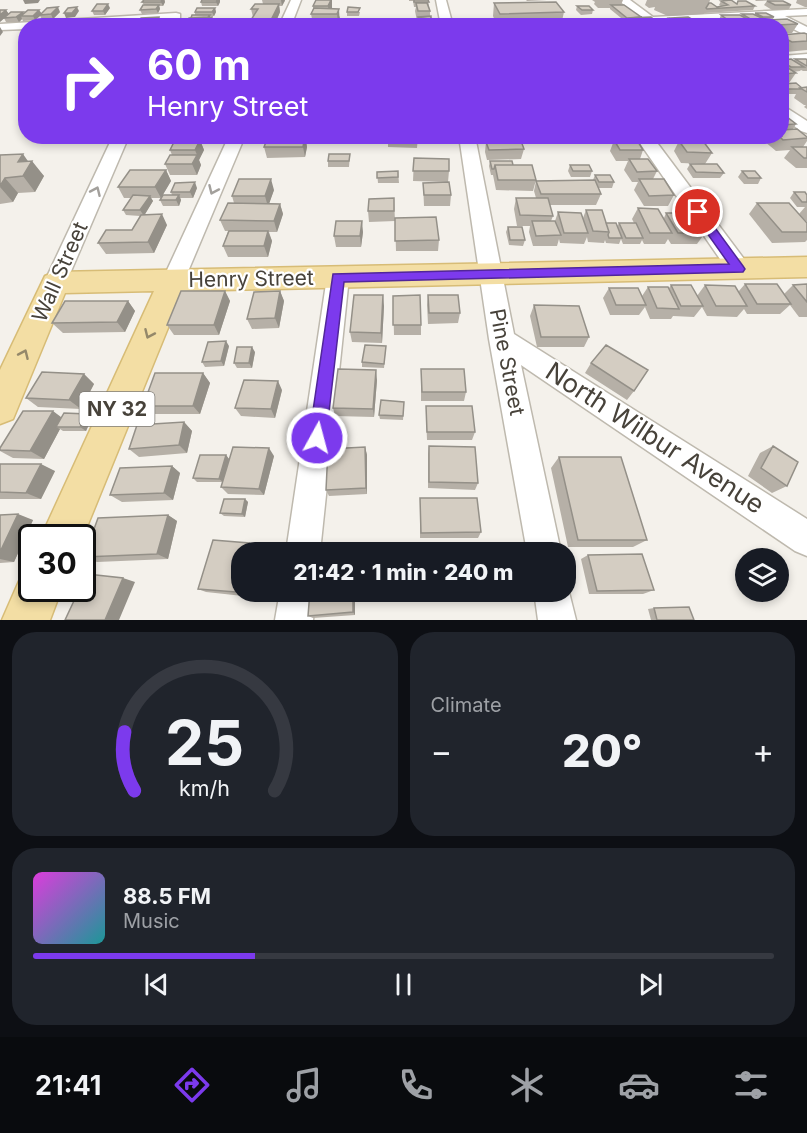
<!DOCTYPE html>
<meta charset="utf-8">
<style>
:root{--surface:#171b24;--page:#20242c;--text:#f1f3f6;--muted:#9ea1a6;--line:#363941;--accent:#7c3aed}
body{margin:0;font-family:Inter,sans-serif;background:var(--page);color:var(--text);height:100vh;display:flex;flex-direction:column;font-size:22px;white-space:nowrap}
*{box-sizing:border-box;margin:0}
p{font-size:20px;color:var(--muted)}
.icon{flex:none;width:33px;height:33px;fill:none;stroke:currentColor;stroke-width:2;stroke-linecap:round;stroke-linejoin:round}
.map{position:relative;height:620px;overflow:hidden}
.details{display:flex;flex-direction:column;gap:12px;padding:12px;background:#0d0f14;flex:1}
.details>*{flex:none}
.guide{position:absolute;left:18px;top:18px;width:771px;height:126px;border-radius:24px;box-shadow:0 3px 9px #0003;background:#7c3aed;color:#fff;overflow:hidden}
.buttons{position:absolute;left:735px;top:548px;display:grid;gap:12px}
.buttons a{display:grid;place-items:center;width:54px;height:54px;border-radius:50%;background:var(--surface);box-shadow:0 3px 9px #0003;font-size:30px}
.speed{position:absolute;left:18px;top:524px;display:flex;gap:12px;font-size:30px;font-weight:700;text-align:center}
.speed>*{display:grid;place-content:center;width:78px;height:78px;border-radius:50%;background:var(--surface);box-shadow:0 3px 9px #0003;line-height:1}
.speed .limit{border:3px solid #111;border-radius:9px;background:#fff;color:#111}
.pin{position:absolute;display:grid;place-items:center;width:51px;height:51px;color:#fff;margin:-26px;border:3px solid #fff;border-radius:50%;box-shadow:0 2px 6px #0007}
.me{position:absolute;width:66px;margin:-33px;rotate:7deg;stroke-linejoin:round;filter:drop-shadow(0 0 4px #0008)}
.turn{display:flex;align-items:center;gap:21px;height:126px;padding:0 30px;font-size:27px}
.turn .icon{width:78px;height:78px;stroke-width:2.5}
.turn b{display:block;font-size:42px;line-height:51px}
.big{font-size:45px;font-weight:800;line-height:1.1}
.details .widget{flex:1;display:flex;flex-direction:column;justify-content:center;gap:9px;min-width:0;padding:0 21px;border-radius:24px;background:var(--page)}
.details .dial{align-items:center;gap:0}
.dial svg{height:156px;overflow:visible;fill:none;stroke:var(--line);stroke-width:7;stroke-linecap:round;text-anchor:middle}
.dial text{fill:var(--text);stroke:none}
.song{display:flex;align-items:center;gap:18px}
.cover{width:72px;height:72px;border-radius:9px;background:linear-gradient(135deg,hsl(300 70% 55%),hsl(180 70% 35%))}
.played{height:6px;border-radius:3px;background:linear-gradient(90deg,var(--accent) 30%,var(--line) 30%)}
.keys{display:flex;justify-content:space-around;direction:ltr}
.heat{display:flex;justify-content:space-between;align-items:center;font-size:33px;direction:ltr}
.details .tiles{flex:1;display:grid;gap:12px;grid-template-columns:1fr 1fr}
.widget:last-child{grid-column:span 2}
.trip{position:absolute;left:231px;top:542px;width:345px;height:60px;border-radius:24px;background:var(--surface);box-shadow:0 3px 9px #0003;font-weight:800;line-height:60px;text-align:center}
.dock{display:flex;height:96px;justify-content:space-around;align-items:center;background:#090b0e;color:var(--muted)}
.dock .icon{width:42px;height:42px}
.dock .active{color:var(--accent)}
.dock b{font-size:27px;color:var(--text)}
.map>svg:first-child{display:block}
</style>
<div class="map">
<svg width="807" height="620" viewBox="0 0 807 620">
<rect width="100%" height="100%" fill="#f4f1eb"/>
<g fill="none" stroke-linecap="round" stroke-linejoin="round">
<g stroke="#beb9ae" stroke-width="3">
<path id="minor" d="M291,0h10l-10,26h-12z
M436,0h10l7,26h-12z
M618,0h12l23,17 154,-8v6l-22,1 22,11v9l-37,-19 -108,6 2,3h-13z
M176,13l4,1v4l-102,8h-52v3l-26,1v-6z
M807,54v8l-25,2v-8z
M782,105l25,16v12l-6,-2 -19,-14z
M113,136h16l-63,147 -3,6 -8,2 -8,-2 -3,-6z
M229,136h16l-61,145 -3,6 -8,2 -8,-2 -3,-6z
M459,136h16l39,198 293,185v37l-12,-5 -274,-186 40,187h-34l-38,-213z
M635,136h17l95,127 3,6 -3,6 -8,2 -8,-2z
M338,269l8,2 3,6 -29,275h-34l41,-275 3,-6z
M566,580l10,40h-38l-4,-29h32z
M280,591h36l-3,29h-38z"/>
</g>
<g stroke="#d7bc76" stroke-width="3">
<path id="major" d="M807,257v20l-624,14 -101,248 -41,-2 113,-246 -89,2 -52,126 -13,5v-54l45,-94 10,-4z
M32,568v20h30l-12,32h-48l21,-48z"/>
</g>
<use href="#minor" fill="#fff" fill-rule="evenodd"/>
<use href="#major" fill="#f3dea4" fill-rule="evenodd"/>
</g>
<path fill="#b6b0a7" d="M143,0h22v2l-2,4h-4l1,3 -2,4 -16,1 -2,-4 4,-5 -2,-3z
M202,0h18v2l-2,4h-16l-1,-4z
M262,0h23v1l-3,5h-3l1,6 -6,14h-25v-3l4,-6 -2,-8 12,-5z
M409,0h19l2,11v5l-12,10 -3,-15 1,-4h-2l-1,-6h-4z
M526,0h21l-20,1z
M592,0h31l-2,5 20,12 17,6 -1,3h-31l1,-4h-1l-16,-13v-1h-12l-4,-4 1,-2z
M647,0h63l-1,3 8,4 4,-1 -2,-1 2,-4 34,5 -2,4 -48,3h-1v1l-36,2 -14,-6 1,-3 -6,1 -4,-3z
M755,0h23l-22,1z
M797,0h10v7h-2l-9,-4z
M767,1l24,4 -2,4 -17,1 -8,-5z
M332,2v6l8,9v9h-33l3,-7h2l-1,-5 2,-5v-3z
M494,3l70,9 -3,13 -64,1 -4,-10z
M577,6l16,4 -1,4 -11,1 -5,-5z
M110,8l-5,7h-11l-2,-4z
M215,8l1,4 -2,4h-4v1h2l3,9h-28l-1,-3 9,-8v-3z
M6,10l2,4 16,-1 15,-3 2,3 19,-1 -7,7h-11l-2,-3 -5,4 -12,1 -1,-2 -3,3h-13l-2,-4 -4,4z
M347,12h13l-1,4h-12z
M755,13l19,4 -2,3 26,4 -6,9 -10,1v-8h-18l2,-4h-4l-1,2h-12l-3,-2 -1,2h-19l-7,-4 2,-5h20l1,-1h13z
M159,17l2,5 -2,3h-19l-1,-3z
M669,18l26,3 -1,2 4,3h-26l-5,-4z
M807,34v16l-21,2 -4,-3v-14z
M795,59l12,1v11h-4l-2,-1 -1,1 -7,1 3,1 -7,10h-7v-23l12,1z
M782,84l20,4 5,-1v22l-3,-2 2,-2h-2l-10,-7 2,-4h-14z
M782,117l14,7 -3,5 14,8v4l-4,6h4v21h-11l-12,-10 6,-8 -14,1 -12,-10 3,-5h15z
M177,136h27l-1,2 -25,1z
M318,136v5h-12l1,6 -2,10 -38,1 -3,-11 4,-10z
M418,136l-1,12 -29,-1v-10z
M599,136h31l-1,4 14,10 -3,9 17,12 -4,8 21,16 -6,11h-24l-10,-16 4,-8h-6l-8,-12 4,-9h-12l-6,-10 3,-8h-9z
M660,136h29l1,2 -2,3 24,12 -7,11 -24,-1 -7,-12 4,-8h-13z
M200,140l4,10 -5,10 2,5 -4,10h-27l-5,-11 7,-9 -2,-5z
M486,142l38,7 -3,10 -34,1 -2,-8z
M350,154l-1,13h-21v-6z
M0,155l28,6 16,15 -9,16 -17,1 -5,9 -13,2z
M414,158l35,13 -1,11 -35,-1z
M490,161l46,19 -3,11 -37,-1 -3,-15h-2l-2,-9z
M690,164l34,9 -4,5h-27l-6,-9z
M570,165l22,6 -2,6h-19l-3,-6z
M166,170l5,11 -10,17h-10l2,3 -9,14 23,10 -13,28 -48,1 -8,-11 34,-13 8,-14 -14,-1 -3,-5 8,-12h-7l-6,-11z
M398,171l1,12h-21l-1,-11z
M742,171l19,7 -3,6h-14l-6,-7z
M595,175l19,7 -2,6h-14l3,6 -5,11h-46l3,11 -2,5h4l3,-9 25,6 3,-8 20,13 11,4 2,-4h15l-2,-4 6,-11 26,10 2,-5 39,20 -8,11h-26l-3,-5 -3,5h-21l-2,-4 -2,4h-17l-2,-5 -2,5 -13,-1 -1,-3 -1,3 -16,-1 -1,-5 -3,7 -24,-1 -1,-4 -2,7h-24l-4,-14 1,-6h-13l-3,-17 2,-11h20l-2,-7 2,-10 57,-1z
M423,183l28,12 -1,11h-26z
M197,188l-4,10h-13l1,2 -2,6h-16l-3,-6 12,-5 -1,-3z
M274,190l-5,13 11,1 3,10 -6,18h-8l3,9 -4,16h-40l-5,-11 5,-15h-3l-5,-11 14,-17 -2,-7z
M794,192l13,3v27l-7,-7 7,8v17l-2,2 -33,1 -23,-29 8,-11 42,11 6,-7h-8l-7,-9z
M394,198l1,23 -26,1 -1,-11z
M395,218l44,22 -1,11h-42z
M508,227l17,13 -2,6 -14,-1 -3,-13z
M363,232l-2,15h-25l-2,-11z
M745,284l39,10 9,-9 14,-1v33h-8l-9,-12 -10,9h-33l-3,-5 -7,8 -30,-1 -5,-9 -8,10 -21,-1 -2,3h-21l-5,-12 -6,8h-29l-7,-17 6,-10 33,8 6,-9 21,1 2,-3 26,11 8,-11 33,7z
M225,291l5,10 -11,34h-45l-7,-10z
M280,291l4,10 -5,27 -27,1 -5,-10z
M428,295l32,18 -2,10 -30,1 -1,-19z
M393,296l28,29v10h-27z
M128,301l7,10 -10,21 -62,1 -11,-10z
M534,305l55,32 -5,10h-47l-7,-31z
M384,306l-2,37 -30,-1 -2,-10z
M229,346l-5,20 -19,1 -3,-5z
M386,346l-2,22 -22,-1v-5z
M255,352l-3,16h-15l-3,-5z
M591,363l43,28 -7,9 -42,-27z
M421,369l45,23 -2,9h-43z
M203,373l7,10 -10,31h-49l-8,-8z
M84,374l10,10 -13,25 -43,-2 -12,-9z
M377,380l-3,37 -39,-1 -2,-8z
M282,390l-7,28 -34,-2 -6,-8z
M404,402l-1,18 -23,-1 -1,-4z
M426,406l49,26 -3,8h-45l-1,-25z
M87,414l5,4 -6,13h-23l-3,-2 -16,30 -31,-1 -13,-7v-3l61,-30z
M184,422l8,9 -5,22 -48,4 -10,-8z
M429,446l49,37 -3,7 -47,-2v-34z
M773,446l14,40 -15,7 -24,-17 12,-23z
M365,447l2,8v39l-38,2 -3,-6z
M226,455l3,4 45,-3 -10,39 -36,-1 -7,-7 2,-5h-26l-4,-4z
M559,457l88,83 -14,7h-65l-17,-79z
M0,464l55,7 -14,28h-41z
M172,466l8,7 -7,27 -51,2 -12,-7z
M420,498l61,34 -3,6h-58z
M245,499l3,3 -3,15 -21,-1 -4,-3z
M0,515l33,5 -19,42 -14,1z
M168,515l9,6 -9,38 -71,3 -13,-5z
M249,543l6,5 -1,4h-12v39h2l-1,5 -37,-4 -8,-3z
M588,555l66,35 -11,4h-54l-8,-35z
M355,591v24l-42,3 -5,-2z
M430,591h46v6l-3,3 -42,1z
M654,608l40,12h-43l-3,-11z"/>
<path fill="#949088" d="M23,0h17l-2,3 -13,1z
M162,0h2l1,2 -2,4 -2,-4z
M218,0h2v2l-2,4 -2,-4z
M281,0h4l-3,6z
M330,0h2v8l-3,7 -1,-9z
M108,4l2,4 -5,7 -2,-4z
M279,4l1,8 -6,14h-5v-2z
M159,5l1,4 -2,4 -2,-4z
M58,7l2,5 -7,7 -2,-5z
M77,7l2,4 -4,6 -9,1 -2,-5z
M215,8l1,4 -2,4 -2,-4z
M339,9l1,17h-3l1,-4 -1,-8z
M6,10l3,4 -9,8v-7z
M39,10l3,4 -2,1v1l-5,4 -2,-4z
M23,12l3,4h-5l1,3 -3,3 -3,-5z
M159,17l2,5 -2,3 -1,-4z
M212,17l3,9h-4l-1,-4z
M98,19l3,7h-10z
M0,27l3,5 -3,4z
M305,136l2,11 -2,10 -2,-10z
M200,140l4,10 -5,10 2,5 -4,10 -5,-11 5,-9 -2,-5z
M23,154l7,10 2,-3 12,15 -9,16 -12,-16 -5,-14z
M166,170l5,11 -10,17 -6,-11z
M5,178l13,15 -5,9 -13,-15z
M271,179l3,11 -6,17 -3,-11z
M195,182l2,6 -4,10 -3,-6z
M179,195l2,5 -2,6 -3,-6z
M150,196l3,5 -9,15 -4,-6z
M280,204l3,10 -6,18 -3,-11z
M162,214l5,11 -13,28 -6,-11z
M362,221l1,11 -2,15 -1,-11z
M268,231l4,10 -4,16 -4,-11z
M225,291l5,10 -11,34 -5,-10z
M280,291l4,10 -5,27 -4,-10z
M383,295l1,11 -2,37 -1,-10z
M128,301l7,10 -10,21 -8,-10z
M226,341l3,5 -5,20 -3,-5z
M252,347l3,5 -3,16 -3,-5z
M376,370l1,10 -3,37 -1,-8z
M203,373l7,10 -10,31 -7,-8z
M84,374l10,10 -13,25 -12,-9z
M278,381l4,9 -7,28 -4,-9z
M53,411l12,9 -9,7 4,2 -16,30 -14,-8z
M87,414l5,4 -6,13 -6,-4z
M184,422l8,9 -5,22 -8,-8z
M365,447l2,8v39l-1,-6z
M269,448l5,8 -10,39 -5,-6z
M226,455l3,4 -6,23 -4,-3z
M41,464l14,7 -14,28 -15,-6z
M172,466l8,7 -7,27 -9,-7z
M245,499l3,3 -3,15 -3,-3z
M18,514l15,6 -19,42 -14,-3v-7z
M168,515l9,6 -9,38 -11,-5z
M249,543l6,5 -1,4h-8z
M242,571v20h2l-1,5 -7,-4z
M123,578l12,4 -16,38h-14z
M353,591h2v24l-2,-3z"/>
<path fill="#d4cdc2" stroke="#949088" stroke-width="1.5" d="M144,0h18l-1,2h-19z
M202,0h16l-2,2h-15z
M316,0h15l-3,6h-15z
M414,0h14l1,2h-15z
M731,0l6,4 1,-3h8l9,5 -48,3 -1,-1 3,-5h2l6,4 11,-2 -7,-4z
M767,1h16l8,4h-16z
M556,2l8,10 -64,2 -6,-11z
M416,3h11l3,8h-12z
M97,4h11l-5,7h-11z
M255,4h24l-10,20 -20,-1 9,-14h-7z
M143,5h16l-3,4 -16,1z
M611,5h13l17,12 -14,1z
M577,6h12l4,4h-11z
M58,7l-7,7 -11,1 7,-7z
M77,7l-5,6h-8l4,-5z
M348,7l12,1 -2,4h-11z
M197,8h18l-3,4h-17z
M314,8l25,1 -2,5h-26z
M0,10h6l-6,5z
M28,10h11l-6,6h-12z
M11,12h12l-7,5 -12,1z
M755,13h11l8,4h-11z
M742,14h11l11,5 -12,1z
M192,15h18l-2,2 -17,1z
M721,15h19l7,4 -19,1z
M431,16v3l-12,-1v2l-1,-3z
M159,17l-1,4 -19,1 2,-4z
M212,17l-2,5 -24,1 3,-5z
M651,17l7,6 -23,1 -6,-6z
M688,17l7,4 -19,1 -7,-4z
M419,18l18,1v7h-19z
M82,19h16l-7,6h-16z
M310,19l29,1 -2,6 -30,-1z
M787,19l11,5 -21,1 -10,-5z
M107,21h17l-4,5h-16z
M157,23l-1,3h-17v-1z
M686,23h8l4,3h-9z
M476,24l1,2h-20v-1z
M804,33l3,1v7l-15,1 -10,-5v-2z
M791,59l13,8h-13l-9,-5v-2z
M795,59h11l1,1v6z
M782,66h3l11,7 -14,1z
M796,83l6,5 -2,1h-16l-2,-2v-3z
M807,87v5l-7,-4z
M782,117h5l9,7 -14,1z
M797,129l10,8v1l-24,2 -4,-4h3v-6z
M305,136l-2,11h-39l4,-10z
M388,136h29v2z
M605,136h25v1l-24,1z
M666,136h23l1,2h-23z
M175,140h25l-5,10h-25z
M614,140h23l6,10h-23z
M521,141l3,8 -35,1 -3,-8z
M679,141h24l9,12 -25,-1z
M792,147h15v11h-3z
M23,154l-5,8 14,-1 -9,15 -18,2 -5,8v-31z
M329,154h21l-1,7h-21z
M170,155h27l-5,9h-27z
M414,158l35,1v12h-36z
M629,159h19l9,12 -20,1z
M490,161h22l1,4h-18l-1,4h-2z
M690,164h27l7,9 -28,-1z
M495,165h37l4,15h-38z
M570,165h19l3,6h-19z
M130,170h36l-11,17h-37z
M398,171v6l-21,1v-6z
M742,171h13l6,7h-13z
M595,175h15l4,7h-15z
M239,179h32l-6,17h-33z
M639,179h25l10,16 -25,1z
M595,180l6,14h-60l-5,-13z
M195,182l-5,10h-19l4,-9z
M449,182l2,13h-27l-1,-12z
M794,192h11l2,3v7h-5z
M133,195l17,1 -10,14h-17z
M163,195h16l-3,5h-16z
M394,198v13h-26l1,-12z
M516,198h32l5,18 -33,-1z
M228,203l52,1 -6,17 -54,-1z
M757,203h32l18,20v9h-25z
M638,208l20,1 14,24h-22z
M586,210h16l7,22 -16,-1z
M558,212l23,1 7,20h-24z
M666,213h26l13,20h-27z
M162,214l-14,28 -50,1 8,-13h26l9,-15z
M436,217l3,23 -44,1v-23z
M336,221h26l-2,15h-26z
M532,221h23l6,14 -25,1z
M606,223h10l6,15h-13l-1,-3 1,-3z
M619,223h17l7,15h-17z
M508,227h14l3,13h-15z
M229,231h39l-4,15h-41z
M745,284h32l14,20h-34z
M807,284v18l-14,-17z
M671,285h20l12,21h-22z
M705,285l30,1 12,20h-31z
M648,287h20l11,22 -22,-1z
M609,288h29l8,17h-30z
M181,291h44l-11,34h-47z
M280,291l-5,27 -28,1 7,-27z
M354,295h29l-2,38 -31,-1z
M420,295l1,30h-28v-29z
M428,295h30l2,18h-31z
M65,301h63l-11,21 -65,1z
M534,305l45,1 10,31h-48z
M226,341l-5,20 -19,1 6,-20z
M365,345l21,1 -2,18 -22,-2z
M606,345l42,25 -14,21 -43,-28z
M237,347h15l-3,16h-15z
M338,369l38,1 -3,39 -40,-1z
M421,369h43l2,23h-44z
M42,372l42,2 -15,26 -43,-2z
M155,373h48l-10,33h-50z
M244,380l34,1 -7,28 -36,-1z
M381,400l23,2 -1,14 -24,-1z
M426,406h46l3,26h-48z
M23,411h30l-23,40 -30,-1v-2z
M64,413l23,1 -7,13h-24z
M184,422l-5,23 -50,4 8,-24z
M429,446l46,1 3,36 -49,-1z
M773,446l25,16 -11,24 -26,-18z
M233,447l36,1 -10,41 -38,-2z
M365,447l1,41 -40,2 2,-41z
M200,455h26l-7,24 -26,-1z
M559,457h62l26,83h-69z
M0,464h41l-15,29 -26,-1z
M172,466l-8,27 -54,2 10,-27z
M420,498h57l4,34 -60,1z
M224,499h21l-3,15 -22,-1z
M18,514l-18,38v-37z
M168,515l-11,39 -73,3 14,-39z
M213,540l36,3 -3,9h-4v19l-6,21 -38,-3z
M642,554l12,36 -57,1 -9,-36z
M87,574l36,4 -18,42h-40l15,-32h2v-5z
M310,591h43v21l-45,4z
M431,591h45v6l-44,1z
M689,607l5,13h-37l-3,-12z"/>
<defs><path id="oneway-chevron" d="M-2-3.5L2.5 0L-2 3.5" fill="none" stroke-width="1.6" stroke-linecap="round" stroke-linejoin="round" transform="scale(1.5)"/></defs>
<g stroke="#a3a09c">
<use href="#oneway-chevron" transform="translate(213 190) rotate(114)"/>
<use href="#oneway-chevron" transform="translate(96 191) rotate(-66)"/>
</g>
<g stroke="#94886a">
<use href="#oneway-chevron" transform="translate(149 334) rotate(114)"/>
<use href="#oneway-chevron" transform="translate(24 354) rotate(-66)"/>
</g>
<path fill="#7c3aed" stroke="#51269a" stroke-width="1.5" d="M698,209l4,1 41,56 2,3 -2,3 -399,10 -18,156 -3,5 -6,3 -6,-3 -2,-5 24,-164 396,-10 -37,-52z"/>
<g text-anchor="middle" stroke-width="4.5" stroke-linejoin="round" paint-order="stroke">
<rect fill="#fff" stroke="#7e7b75" stroke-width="1.5" x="79.5" y="392" width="75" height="34" rx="4.5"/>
<g font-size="20" font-weight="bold" fill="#47423a">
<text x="117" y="416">NY 32</text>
</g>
<g font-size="21" fill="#47423a" stroke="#fff">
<text transform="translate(60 272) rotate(-66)" y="7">Wall Street</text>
<text transform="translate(251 279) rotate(-1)" y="7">Henry Street</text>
<text transform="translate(507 362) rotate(79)" y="7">Pine Street</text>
</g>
<g font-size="26" fill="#47423a" stroke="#fff">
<text transform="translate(655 438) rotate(33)" y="9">North Wilbur Avenue</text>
</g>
</g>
</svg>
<div class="buttons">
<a><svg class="icon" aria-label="layers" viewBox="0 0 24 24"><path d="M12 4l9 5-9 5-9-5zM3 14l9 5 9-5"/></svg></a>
</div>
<div class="speed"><div class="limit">30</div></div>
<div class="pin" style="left:698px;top:212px;background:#d93025"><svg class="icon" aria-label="arrive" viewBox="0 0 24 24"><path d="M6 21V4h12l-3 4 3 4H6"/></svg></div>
<svg class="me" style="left:317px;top:438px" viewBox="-20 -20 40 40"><circle r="17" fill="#7c3aed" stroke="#fff" stroke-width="3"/><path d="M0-11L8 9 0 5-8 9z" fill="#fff"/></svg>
<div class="trip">21:42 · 1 min · 240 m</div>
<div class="guide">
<div class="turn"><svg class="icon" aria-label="right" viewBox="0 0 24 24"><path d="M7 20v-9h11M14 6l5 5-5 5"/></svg><div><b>60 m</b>Henry Street</div></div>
</div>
</div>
<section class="details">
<div class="tiles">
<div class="widget dial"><svg viewBox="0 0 100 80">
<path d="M14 69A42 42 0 1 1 86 69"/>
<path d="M14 69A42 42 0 0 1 9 39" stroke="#7c3aed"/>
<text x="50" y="56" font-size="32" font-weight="700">25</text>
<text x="50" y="72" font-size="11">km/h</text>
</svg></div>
<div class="widget"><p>Climate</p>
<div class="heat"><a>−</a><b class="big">20°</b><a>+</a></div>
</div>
<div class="widget">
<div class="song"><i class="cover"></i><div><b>88.5 FM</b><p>Music</p></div></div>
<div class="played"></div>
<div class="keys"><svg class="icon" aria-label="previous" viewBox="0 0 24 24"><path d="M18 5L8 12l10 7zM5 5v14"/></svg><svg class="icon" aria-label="pause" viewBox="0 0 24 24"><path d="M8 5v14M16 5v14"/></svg><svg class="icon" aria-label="next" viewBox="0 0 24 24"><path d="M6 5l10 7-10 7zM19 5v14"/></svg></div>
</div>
</div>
</section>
<nav class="dock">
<b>21:41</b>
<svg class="icon active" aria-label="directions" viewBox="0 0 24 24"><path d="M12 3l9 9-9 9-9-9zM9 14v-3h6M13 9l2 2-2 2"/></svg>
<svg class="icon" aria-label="music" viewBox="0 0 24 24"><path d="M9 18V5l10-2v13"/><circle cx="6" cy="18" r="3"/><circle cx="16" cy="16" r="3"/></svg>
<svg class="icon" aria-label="phone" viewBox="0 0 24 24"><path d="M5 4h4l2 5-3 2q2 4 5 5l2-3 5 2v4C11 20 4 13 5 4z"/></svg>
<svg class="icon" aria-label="climate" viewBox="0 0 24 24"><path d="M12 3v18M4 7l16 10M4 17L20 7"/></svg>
<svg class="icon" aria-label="car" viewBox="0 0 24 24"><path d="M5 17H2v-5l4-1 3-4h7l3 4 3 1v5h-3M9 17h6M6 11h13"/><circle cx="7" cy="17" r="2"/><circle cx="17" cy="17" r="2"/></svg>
<svg class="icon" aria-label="filters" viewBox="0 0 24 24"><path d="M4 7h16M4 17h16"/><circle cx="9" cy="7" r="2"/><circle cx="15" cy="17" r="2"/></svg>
</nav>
